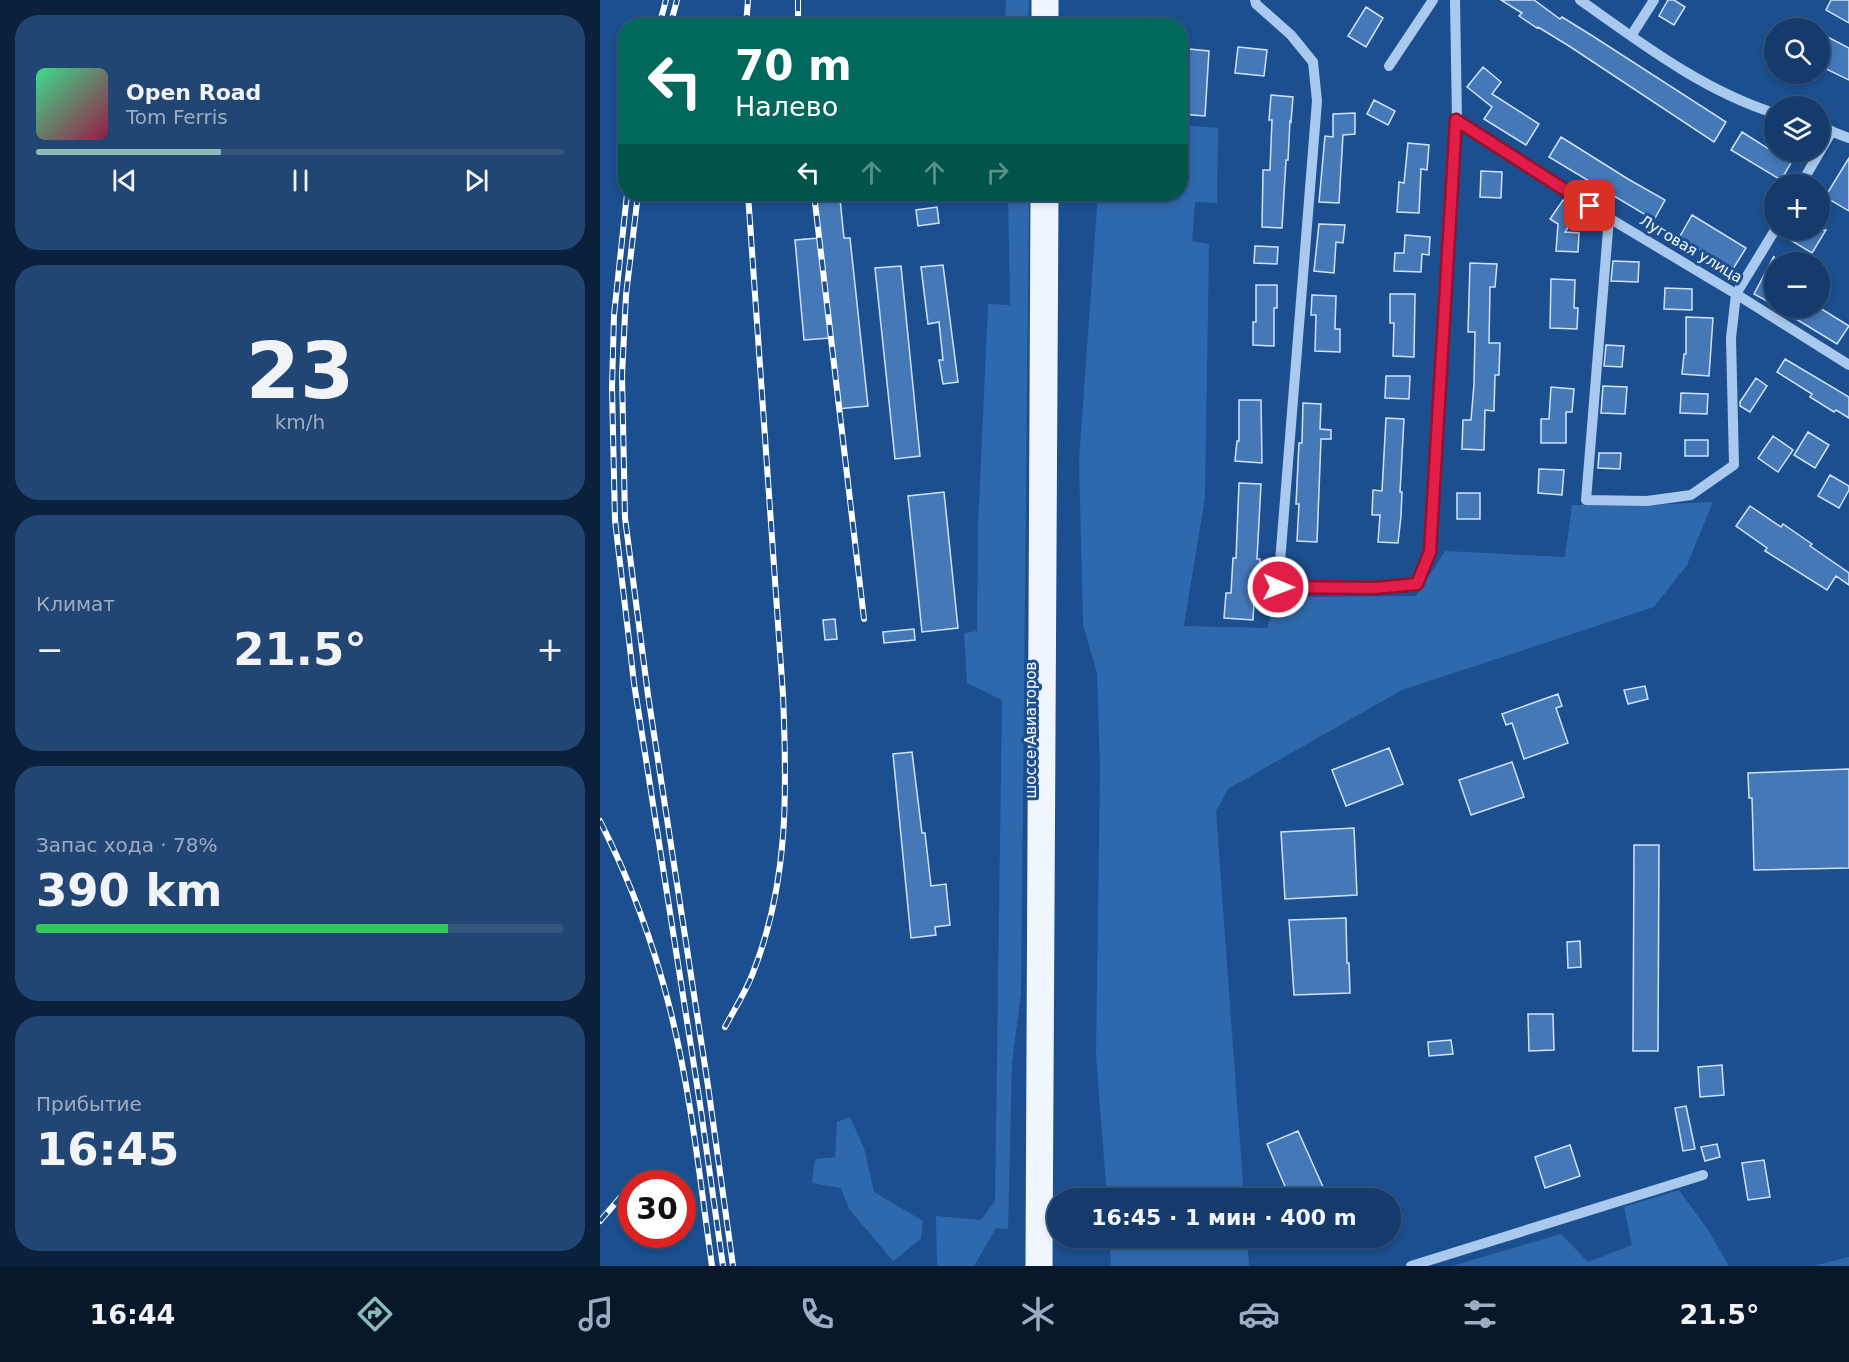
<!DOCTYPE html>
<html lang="ru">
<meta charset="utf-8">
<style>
:root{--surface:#143b6b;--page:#214673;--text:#f1f3f6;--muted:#9dadc1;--line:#33557e;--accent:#8bbbb9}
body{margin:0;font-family:"DejaVu Sans",sans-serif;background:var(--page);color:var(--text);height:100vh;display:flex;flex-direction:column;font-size:22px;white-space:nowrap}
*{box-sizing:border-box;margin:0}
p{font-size:20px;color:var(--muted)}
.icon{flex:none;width:33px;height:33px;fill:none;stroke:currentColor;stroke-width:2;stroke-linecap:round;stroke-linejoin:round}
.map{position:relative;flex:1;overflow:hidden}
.drawer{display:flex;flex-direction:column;gap:15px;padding:15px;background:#0b203b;width:600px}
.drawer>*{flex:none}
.top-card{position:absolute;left:18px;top:18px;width:570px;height:183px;border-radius:24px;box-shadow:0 3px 9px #0003,0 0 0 2px var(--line);background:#00695c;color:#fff;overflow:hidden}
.buttons{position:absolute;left:1164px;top:18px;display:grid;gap:12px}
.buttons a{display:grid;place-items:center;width:66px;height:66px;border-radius:50%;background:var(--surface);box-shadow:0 3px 9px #0003,0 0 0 2px var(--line);font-size:30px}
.speed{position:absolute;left:18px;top:1170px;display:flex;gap:12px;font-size:30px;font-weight:700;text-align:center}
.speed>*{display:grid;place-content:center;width:78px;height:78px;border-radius:50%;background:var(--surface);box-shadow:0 3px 9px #0003,0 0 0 2px var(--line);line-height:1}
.speed .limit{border:9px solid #d22;background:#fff;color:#111}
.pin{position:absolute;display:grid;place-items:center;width:51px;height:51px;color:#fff;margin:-26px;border-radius:12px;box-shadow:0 3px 9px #0006}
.me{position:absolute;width:66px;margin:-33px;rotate:91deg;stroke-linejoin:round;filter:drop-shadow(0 0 4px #0008)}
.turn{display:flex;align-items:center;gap:21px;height:126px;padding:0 18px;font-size:27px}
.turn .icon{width:78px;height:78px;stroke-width:2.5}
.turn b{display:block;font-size:42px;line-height:51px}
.lanes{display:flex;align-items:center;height:57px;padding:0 18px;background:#0003;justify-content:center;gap:30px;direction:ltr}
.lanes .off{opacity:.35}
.big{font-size:45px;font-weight:800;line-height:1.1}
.drawer .widget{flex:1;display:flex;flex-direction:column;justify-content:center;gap:9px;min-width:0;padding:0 21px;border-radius:24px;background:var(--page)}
.drawer .dial{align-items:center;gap:0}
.dial b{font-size:78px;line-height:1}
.song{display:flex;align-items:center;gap:18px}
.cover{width:72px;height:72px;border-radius:9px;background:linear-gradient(135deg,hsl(150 70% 55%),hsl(340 70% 35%))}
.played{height:6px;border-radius:3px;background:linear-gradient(90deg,var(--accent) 35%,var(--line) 35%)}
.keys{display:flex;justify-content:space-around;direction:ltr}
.heat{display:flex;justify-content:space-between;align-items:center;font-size:33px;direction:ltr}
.charge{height:9px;border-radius:4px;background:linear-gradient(90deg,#34c759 78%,var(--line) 0)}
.trip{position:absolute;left:447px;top:1188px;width:354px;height:60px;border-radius:30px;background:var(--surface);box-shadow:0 3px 9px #0003,0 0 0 2px var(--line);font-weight:800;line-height:60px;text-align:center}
.tabs{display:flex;height:96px;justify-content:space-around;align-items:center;background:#08182b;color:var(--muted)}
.tabs .icon{width:42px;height:42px}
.tabs .selected{color:var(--accent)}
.tabs b{font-size:27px;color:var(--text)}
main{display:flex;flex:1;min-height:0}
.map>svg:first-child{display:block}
</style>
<main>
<section class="drawer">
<div class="widget">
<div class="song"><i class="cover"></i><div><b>Open Road</b><p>Tom Ferris</p></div></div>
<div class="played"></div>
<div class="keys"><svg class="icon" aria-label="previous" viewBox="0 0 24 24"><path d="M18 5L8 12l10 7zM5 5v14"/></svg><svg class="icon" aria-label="pause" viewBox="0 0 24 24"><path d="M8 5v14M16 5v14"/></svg><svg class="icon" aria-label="next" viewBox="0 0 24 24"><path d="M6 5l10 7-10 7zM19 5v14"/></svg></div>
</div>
<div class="widget dial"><b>23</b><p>km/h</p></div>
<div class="widget"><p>Климат</p>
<div class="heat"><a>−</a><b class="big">21.5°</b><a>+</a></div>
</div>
<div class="widget"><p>Запас хода · 78%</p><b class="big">390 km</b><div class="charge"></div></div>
<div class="widget"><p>Прибытие</p><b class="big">16:45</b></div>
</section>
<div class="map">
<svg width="1249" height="1266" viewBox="0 0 1249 1266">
<rect width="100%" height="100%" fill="#1b4f8f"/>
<path fill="#2e69ad" d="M406,0h23l-1,25h-23z
M581,125l37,3 -1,75 -22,-1 -3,39 17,3 -4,253 -21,129 83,2 10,-31 139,-1 29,-45 120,6 7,-52h75l66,-3 -26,63 -33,42 -252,83 -174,99 -12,22 28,387h-137l-11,-142 4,-288 -3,-94 -14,-50 -4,-164 19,-266h82z
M408,194h21l-8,799 -9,70 -4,166 -12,-1 -22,38h-37l-1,-50 45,4 14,-19 7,-501 -35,-17 -3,-50 13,-2 1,-106 10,-221 22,1z
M250,1117l14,31 10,44 49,29 -2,18 -28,22 -44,-52 -8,-21 -29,-5 3,-24 20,-2 2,-35z
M1079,1190l29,40 21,36h-277l109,-32 27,28 44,-17 -8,-38z
M509,1238h138l2,28h-138z
M1249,1257v9h-36z"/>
<path fill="#4478b7" stroke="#cfe3fa" stroke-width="1.5" d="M901,0h33l26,19 2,-2 29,18 135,87 -12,20 -145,-96 -31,-19 -1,1 -18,-12 3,-3z
M1068,0h6l11,7 -11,18 -15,-9z
M1231,0h18v23l-23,-13z
M766,7l17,11 -17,29 -18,-11z
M1220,33l29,15v32l-29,-14z
M638,47l29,3 -3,26 -29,-3z
M589,49l20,2 -4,65 -25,-2v-23h5z
M883,67l18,15 -9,12 47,30 -13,21 -42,-26 8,-12 -25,-20z
M671,95l22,2 -2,25 -1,-1 -2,39h-2l-4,68 -20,-1 1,-57h7l2,-50h-3z
M774,100l21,11 -7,14 -21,-11z
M755,113v21l-12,1 -4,68 -20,-1 6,-66 8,1v-23z
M1142,132l49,31 -10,17 -50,-30z
M961,137l67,42 37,21 -11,20 -105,-63z
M808,143l21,2 -2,25 -6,-1 -2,44 -22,-1 2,-30 5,1z
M1249,158v53l-24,-14z
M881,171l21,1 -1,26 -21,-1z
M240,199l4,39h6l18,168 -31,3 -7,-71 -26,2 -9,-100 24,-2 -3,-36z
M963,200l16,11 -14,21 14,1 -1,19 -22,-1 2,-27 -8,-5z
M337,207l2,16 -21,3 -2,-16z
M1092,215l54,33 -13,21 -54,-31z
M719,224l26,1 -2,18 -7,-1 -2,31 -20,-2z
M1199,230h27l-14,23 -20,-12z
M805,235l25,2 -1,18 -7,-1 -1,18 -27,-1 1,-18h9z
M655,246l23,1 -1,17 -23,-1z
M1174,256v49l-20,-11z
M1013,261l26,1 -1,20 -27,-1z
M870,263l27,1 -2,23h-5l-1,56h11l-1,32h-4l-1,36 -9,-1 -1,40 -22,-1 1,-29h8l3,-36 1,-52h-7z
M343,265l15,117 -15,2 -4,-24h4l-4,-38 -11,2 -7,-57z
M301,266l19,190 -25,3 -20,-191z
M951,279l24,1 -1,28h4l-1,21 -27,-1z
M656,285h21v23h-3v38l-21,-1v-23h3z
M1065,288l27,1v21l-28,-1z
M790,294h25l-1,63 -21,-1 1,-33h-4z
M712,295l24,1 -1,33h5v23l-25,-1 1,-36h-5z
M1178,308h42l29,18 -12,18z
M1086,317l27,1 -4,58 -27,-2 2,-20h2z
M1006,345l18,1 -2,21 -18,-1z
M1185,359l64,38v21l-13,-8 -2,2 -24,-15 2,-3 -35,-22z
M786,376h24l-1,23 -24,-1z
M1156,378l11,8 -17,26 -10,-6v-4z
M1003,386l24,1 -2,27 -24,-1z
M951,387l23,2 -2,23h-6v31h-25v-24h8z
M1081,393l27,1 -1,20 -27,-1z
M639,400h22l1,63 -27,-2 2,-20h2z
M703,403l18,1 -1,25 11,1v9h-10l-4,103 -20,-1 2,-37h-3l3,-61h3z
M786,418l18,1 -4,73h2l-1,24 -3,27 -20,-1 2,-27h-8l1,-25 9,1z
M1208,432l21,13 -14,23 -21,-13z
M1173,436l20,14 -15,22 -20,-14z
M1085,440h23v16h-23z
M999,453h22l-1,16 -22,-1z
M939,469l25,1 -2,25 -24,-2z
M1230,475l19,11v4l-10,18 -21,-12z
M639,483l22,1 -4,75h3l-1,26h-4l-2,35 -29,-2 2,-25h5l2,-35h3z
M344,492l14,136 -36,4 -14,-136z
M857,493h23v26h-23z
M1150,506l31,21 2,-3 29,20 -2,2 39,27v12l-13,-9 -9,14 -62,-39 2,-3 -31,-22z
M235,619l2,20 -12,1 -2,-20z
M314,629l1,11 -31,3 -1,-11z
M1045,686l3,13 -20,5 -4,-14z
M958,694l4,12 -6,2 12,35 -44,16 -12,-36 -6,2 -4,-11z
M789,748l14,36 -57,22 -14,-36z
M312,752l10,81h3l6,53 15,-2 4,41 -15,2 1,8 -25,3 -18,-184z
M912,762l12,35 -53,18 -12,-35z
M1249,769v99l-95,2 -2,-72h-3l-1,-25z
M754,828l3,67 -72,4 -4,-67z
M1034,845h25l-1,206h-25z
M746,918l1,45h2l1,30 -56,2 -5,-75z
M980,941l1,26 -13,1 -1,-26z
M928,1014h25l1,36 -25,1z
M851,1040l2,14 -24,2 -1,-14z
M1122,1065l2,30 -24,2 -2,-30z
M1086,1106l9,43 -12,2 -8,-43z
M698,1131l30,67h-38l-23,-54z
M1117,1144l3,13 -15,4 -4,-14z
M970,1145l10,31 -35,12 -10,-31z
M1164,1160l6,37 -22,3 -6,-37z"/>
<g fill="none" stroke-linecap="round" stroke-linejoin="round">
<path stroke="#a9c9ee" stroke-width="10" d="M655,0l1,4 35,31 22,27 4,39 -39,486 97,1 42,-4 13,-32 27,-432 -2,-120
M980,0c61,43 122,90 194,113
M1031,36l23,-36
M789,66l44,-66
M857,120l152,98 127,76 113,71
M1220,127l29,11
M1201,184l31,-53
M1009,218l-23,282 61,1 44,-6 43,-30 -3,-127 5,-44 39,-64
M811,1266l292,-91"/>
<path stroke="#f0f6ff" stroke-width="15" d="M451,0v26
M439,26v-26
M433,1266l5,-1072
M445,1266l6,-1072"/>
<g stroke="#fff" stroke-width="6">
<path id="rail" d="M198,0v26
M59,26l7,-26
M70,26l7,-26
M146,26l2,-26
M27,194l-13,121 -2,73 3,132 19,163 66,421 23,162
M38,194l-12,101 -4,80 3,143 23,177 60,391 25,180
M214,194l50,425
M0,821c30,59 54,124 70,188 21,84 30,171 42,257
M125,1027c10,-19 22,-37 29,-57 35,-90 33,-180 29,-275l-35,-501
M0,1221l32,-37"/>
</g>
<use href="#rail" stroke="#1b4f8f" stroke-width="4" stroke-dasharray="11" stroke-linecap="butt"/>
</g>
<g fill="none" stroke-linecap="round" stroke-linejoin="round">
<g stroke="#92132f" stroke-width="15">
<path id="route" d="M678,587l97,1 42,-4 13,-32 26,-432 134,86"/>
</g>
<use href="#route" stroke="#e11d48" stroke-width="10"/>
</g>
<g text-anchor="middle" stroke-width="6" stroke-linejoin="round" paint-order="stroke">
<g font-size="15" fill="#fff" stroke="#1b4f8f">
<text transform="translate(1091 249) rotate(31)" y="5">Луговая улица</text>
<text transform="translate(431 730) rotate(-90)" y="5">шоссе Авиаторов</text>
</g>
</g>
</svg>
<div class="buttons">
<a><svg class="icon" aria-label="search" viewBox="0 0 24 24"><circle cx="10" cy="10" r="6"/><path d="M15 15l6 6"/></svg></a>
<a><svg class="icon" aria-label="layers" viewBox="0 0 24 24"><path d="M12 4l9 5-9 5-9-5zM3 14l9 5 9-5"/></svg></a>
<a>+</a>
<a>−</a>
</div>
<div class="speed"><div class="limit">30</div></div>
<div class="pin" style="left:990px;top:206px;background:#d93025"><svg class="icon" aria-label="arrive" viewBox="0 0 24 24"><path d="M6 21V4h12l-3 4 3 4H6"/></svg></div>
<svg class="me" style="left:678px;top:587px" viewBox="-20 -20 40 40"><circle r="17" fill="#e11d48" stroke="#fff" stroke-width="3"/><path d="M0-11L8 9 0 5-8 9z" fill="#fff"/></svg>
<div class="trip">16:45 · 1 мин · 400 m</div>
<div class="top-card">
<div class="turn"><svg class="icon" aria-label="left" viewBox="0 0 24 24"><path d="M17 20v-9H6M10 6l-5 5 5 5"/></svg><div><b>70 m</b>Налево</div></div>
<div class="lanes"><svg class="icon" aria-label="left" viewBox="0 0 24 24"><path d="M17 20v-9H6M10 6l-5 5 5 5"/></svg><svg class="icon off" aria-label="ahead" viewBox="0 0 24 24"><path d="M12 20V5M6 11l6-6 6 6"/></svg><svg class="icon off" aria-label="ahead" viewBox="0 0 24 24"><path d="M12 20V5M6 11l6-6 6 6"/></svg><svg class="icon off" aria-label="right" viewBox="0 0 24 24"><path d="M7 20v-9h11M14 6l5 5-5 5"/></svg></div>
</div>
</div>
</main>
<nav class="tabs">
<b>16:44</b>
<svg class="icon selected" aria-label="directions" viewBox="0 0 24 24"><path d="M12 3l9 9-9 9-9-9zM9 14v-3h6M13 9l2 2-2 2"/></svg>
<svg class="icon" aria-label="music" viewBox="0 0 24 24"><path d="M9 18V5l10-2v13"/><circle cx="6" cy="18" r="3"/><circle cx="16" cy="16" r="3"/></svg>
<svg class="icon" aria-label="phone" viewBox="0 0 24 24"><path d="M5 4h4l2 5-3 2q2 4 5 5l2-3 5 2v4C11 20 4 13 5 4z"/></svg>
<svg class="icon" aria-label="climate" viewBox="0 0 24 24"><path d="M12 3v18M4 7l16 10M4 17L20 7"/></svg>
<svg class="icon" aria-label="car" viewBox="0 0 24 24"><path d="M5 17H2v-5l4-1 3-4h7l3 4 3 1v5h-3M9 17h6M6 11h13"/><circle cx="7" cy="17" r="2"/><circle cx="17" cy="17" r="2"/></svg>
<svg class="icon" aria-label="filters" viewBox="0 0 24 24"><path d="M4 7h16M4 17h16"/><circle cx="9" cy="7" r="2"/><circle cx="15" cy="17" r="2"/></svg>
<b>21.5°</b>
</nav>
